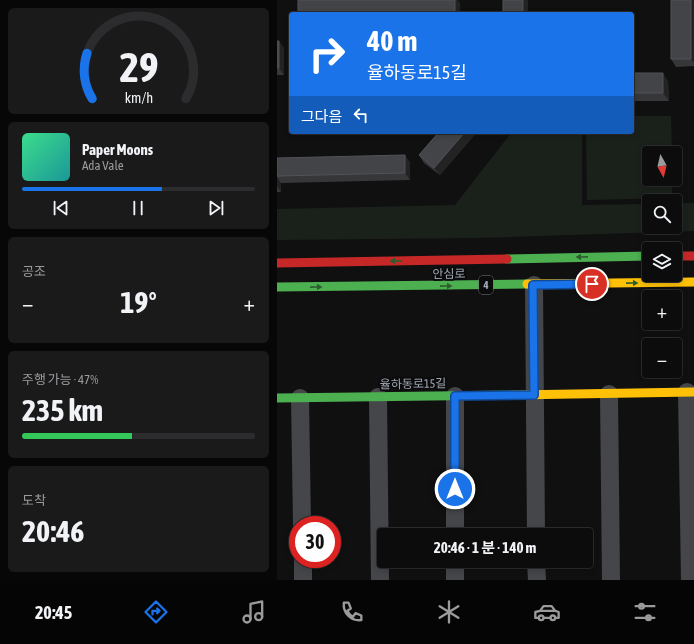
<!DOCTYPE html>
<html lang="ko">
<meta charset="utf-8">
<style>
:root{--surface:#0c0c0d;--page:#1a1a1b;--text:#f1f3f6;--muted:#9a9b9d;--line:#2c2c2e;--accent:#1a73e8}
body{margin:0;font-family:"Asap Condensed","Noto Sans KR",sans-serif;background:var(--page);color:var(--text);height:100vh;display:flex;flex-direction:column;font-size:15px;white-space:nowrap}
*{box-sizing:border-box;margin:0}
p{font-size:13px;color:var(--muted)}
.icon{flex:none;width:22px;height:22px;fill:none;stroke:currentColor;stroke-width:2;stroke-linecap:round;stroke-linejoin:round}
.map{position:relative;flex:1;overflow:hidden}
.details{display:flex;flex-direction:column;gap:8px;padding:8px;background:#070707;width:277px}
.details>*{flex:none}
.hud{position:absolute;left:12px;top:12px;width:345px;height:122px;border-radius:4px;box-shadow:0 2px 6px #0003,0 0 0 1px var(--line);background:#1a73e8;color:#fff;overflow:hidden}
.needle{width:26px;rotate:172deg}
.fabs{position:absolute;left:365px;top:146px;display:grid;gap:8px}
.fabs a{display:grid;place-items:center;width:40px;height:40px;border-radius:4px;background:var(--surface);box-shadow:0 2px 6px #0003,0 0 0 1px var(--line);font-size:20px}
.speed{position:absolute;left:12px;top:516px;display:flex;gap:8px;font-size:20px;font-weight:700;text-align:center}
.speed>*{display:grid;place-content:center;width:52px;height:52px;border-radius:50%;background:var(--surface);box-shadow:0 2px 6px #0003,0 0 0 1px var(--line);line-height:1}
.speed .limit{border:6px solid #d22;background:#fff;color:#111}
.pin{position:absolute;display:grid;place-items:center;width:34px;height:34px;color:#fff;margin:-17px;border:2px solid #fff;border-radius:50%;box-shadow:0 1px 4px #0007}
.me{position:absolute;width:44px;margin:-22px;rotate:0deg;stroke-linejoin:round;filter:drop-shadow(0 0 3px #0008)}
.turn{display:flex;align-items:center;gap:14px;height:84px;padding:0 12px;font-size:18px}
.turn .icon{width:52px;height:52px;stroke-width:2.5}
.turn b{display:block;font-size:28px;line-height:34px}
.then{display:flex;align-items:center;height:38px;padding:0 12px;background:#0003;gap:8px;font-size:15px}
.big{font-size:30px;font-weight:700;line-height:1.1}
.details .tile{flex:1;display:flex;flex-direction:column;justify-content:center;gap:6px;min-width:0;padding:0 14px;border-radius:6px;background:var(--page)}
.details .dial{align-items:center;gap:0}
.dial svg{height:104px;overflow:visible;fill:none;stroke:var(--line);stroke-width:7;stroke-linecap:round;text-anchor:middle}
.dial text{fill:var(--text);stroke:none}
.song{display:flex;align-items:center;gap:12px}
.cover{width:48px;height:48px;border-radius:6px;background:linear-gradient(135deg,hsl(150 70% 55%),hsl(180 70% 35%))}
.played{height:4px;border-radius:2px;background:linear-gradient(90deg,var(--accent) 60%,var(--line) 60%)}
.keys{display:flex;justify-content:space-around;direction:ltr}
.heat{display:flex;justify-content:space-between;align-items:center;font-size:22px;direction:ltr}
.charge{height:6px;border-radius:3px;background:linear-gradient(90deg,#34c759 47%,var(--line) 0)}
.trip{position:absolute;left:100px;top:528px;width:216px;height:40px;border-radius:4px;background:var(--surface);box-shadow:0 2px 6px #0003,0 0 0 1px var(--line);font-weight:700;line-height:40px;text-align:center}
.tab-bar{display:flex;height:64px;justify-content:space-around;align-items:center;background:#050505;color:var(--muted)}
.tab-bar .icon{width:28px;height:28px}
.tab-bar .selected{color:var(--accent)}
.tab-bar b{font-size:18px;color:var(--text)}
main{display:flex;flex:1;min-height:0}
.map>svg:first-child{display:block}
</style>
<main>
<section class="details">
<div class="tile dial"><svg viewBox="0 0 100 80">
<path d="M14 69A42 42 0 1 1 86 69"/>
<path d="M14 69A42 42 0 0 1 10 34" stroke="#1a73e8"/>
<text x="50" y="56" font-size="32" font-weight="700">29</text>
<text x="50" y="72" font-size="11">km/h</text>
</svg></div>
<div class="tile">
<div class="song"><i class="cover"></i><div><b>Paper Moons</b><p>Ada Vale</p></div></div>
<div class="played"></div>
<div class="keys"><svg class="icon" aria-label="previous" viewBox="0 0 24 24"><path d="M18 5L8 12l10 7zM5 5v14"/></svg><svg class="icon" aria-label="pause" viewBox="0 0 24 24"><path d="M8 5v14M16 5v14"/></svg><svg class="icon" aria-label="next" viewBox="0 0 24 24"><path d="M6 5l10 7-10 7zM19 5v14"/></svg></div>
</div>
<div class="tile"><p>공조</p>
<div class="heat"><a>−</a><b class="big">19°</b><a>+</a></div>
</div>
<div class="tile"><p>주행 가능 · 47%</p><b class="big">235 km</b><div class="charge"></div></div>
<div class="tile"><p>도착</p><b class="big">20:46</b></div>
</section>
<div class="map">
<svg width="417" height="580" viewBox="0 0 417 580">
<rect width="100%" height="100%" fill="#101011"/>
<path fill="#1a211b" d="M355,116h39l1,37h-23v26h23v19l-85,2 -1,-68h46z
M235,132h70v73l67,-1v23h26v-24h19v28l-218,7 -199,2v-31l178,-4z"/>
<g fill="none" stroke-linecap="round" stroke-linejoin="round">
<path stroke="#454649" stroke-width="18" d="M257,285l2,250
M410,392l3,188
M332,394l2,186
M101,397l2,183
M23,398l2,127
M178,535v-139
M26,559v21
M259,561l1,19
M178,580v-19"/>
<path stroke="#4caf50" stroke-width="9" d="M230,259l142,-3
M0,287l250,-3
M0,398l236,-3"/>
<path stroke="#ffc107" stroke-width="9" d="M250,284l167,-2
M236,395l181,-3"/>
<path stroke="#c62828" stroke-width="9" d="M398,256h19
M0,263l230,-4"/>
</g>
<path fill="#37373a" d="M417,0v66l-18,1 -5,-8z
M0,41l7,7v27h-7z
M355,73l36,8 1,20h-37z
M162,132h38l-37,43 -16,-12 -5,-8z
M0,158l133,4v18l-129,3v9h-4z"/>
<path fill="#232324" d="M178,0h3l2,3v11h-5z
M246,0h5v14h-5z
M414,0h3v63l-3,-4z
M2,41l5,7v27l-5,-7z
M386,73l5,8 1,20 -6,-8z
M188,132h12l-37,43 -6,-7z
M128,155l5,7v18l-5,-7z
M0,177l4,6v9l-4,-6z"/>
<path fill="#424447" stroke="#515358" d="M21,0h157v14h-157z
M226,0h20v14h-20z
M394,0h20v59h-20z
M0,41h2v27h-2z
M355,73h31v20h-31z
M162,132h26l-31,36 -15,-13z
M128,155v18l-128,3v-18z"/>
<defs><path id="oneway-solid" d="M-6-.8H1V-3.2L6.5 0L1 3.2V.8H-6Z"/></defs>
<g fill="#2c5d2e">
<use href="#oneway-solid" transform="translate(305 257) rotate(179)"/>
<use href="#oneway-solid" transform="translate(119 261) rotate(179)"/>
<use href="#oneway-solid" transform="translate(355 283) rotate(-1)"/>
<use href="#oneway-solid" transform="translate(169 286) rotate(-1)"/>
<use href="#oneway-solid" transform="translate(39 287) rotate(-1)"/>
</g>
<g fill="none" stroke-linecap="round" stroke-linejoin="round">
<g stroke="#114b97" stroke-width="10">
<path id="route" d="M178,489v-93l79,-1 -1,-110 59,-1"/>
</g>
<use href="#route" stroke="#1a73e8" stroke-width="7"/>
</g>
<g text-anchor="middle" stroke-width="4" stroke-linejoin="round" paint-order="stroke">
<rect fill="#0b0b0c" stroke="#737981" stroke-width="1" x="202" y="276" width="14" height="18" rx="3"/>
<g font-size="11" font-weight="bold" fill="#a0a8b3">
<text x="209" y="289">4</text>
</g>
<g font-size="12" fill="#a0a8b3" stroke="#0b0b0c">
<text transform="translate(172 274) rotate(-1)" y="4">안심로</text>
<text transform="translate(136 384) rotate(-1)" y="4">율하동로15길</text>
</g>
</g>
</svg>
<div class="fabs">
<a><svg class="needle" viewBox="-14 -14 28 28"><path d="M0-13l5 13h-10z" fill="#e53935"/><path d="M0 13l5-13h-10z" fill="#9a9b9d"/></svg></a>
<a><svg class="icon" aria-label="search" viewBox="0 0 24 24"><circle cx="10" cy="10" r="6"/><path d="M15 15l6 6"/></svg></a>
<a><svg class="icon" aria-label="layers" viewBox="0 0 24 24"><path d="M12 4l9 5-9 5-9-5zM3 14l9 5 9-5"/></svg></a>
<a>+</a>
<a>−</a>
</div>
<div class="speed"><div class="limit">30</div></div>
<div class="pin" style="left:315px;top:284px;background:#d93025"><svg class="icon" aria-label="arrive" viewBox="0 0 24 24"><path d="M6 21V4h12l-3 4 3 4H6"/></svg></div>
<svg class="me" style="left:178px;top:489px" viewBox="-20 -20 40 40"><circle r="17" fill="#1a73e8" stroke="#fff" stroke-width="3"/><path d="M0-11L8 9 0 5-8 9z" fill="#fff"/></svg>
<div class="trip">20:46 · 1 분 · 140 m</div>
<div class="hud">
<div class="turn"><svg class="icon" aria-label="right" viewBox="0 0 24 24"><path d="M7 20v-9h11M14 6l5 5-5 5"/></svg><div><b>40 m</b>율하동로15길</div></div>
<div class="then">그다음<svg class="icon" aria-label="left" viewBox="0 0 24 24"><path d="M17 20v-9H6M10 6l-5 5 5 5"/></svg></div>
</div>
</div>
</main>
<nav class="tab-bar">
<b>20:45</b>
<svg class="icon selected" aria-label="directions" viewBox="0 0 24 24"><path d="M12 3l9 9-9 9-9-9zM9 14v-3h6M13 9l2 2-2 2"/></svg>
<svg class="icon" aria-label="music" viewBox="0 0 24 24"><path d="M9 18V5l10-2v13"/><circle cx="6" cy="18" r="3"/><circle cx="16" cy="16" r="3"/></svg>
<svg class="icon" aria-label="phone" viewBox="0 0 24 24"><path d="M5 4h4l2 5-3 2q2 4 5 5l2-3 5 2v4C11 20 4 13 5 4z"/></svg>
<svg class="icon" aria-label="climate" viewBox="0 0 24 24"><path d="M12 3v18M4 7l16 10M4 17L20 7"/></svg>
<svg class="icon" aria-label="car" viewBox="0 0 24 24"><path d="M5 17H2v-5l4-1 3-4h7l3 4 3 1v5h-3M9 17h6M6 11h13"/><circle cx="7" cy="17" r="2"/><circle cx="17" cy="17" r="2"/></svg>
<svg class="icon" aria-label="filters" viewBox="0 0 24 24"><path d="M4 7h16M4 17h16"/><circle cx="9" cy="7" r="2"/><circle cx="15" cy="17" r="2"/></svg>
</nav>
